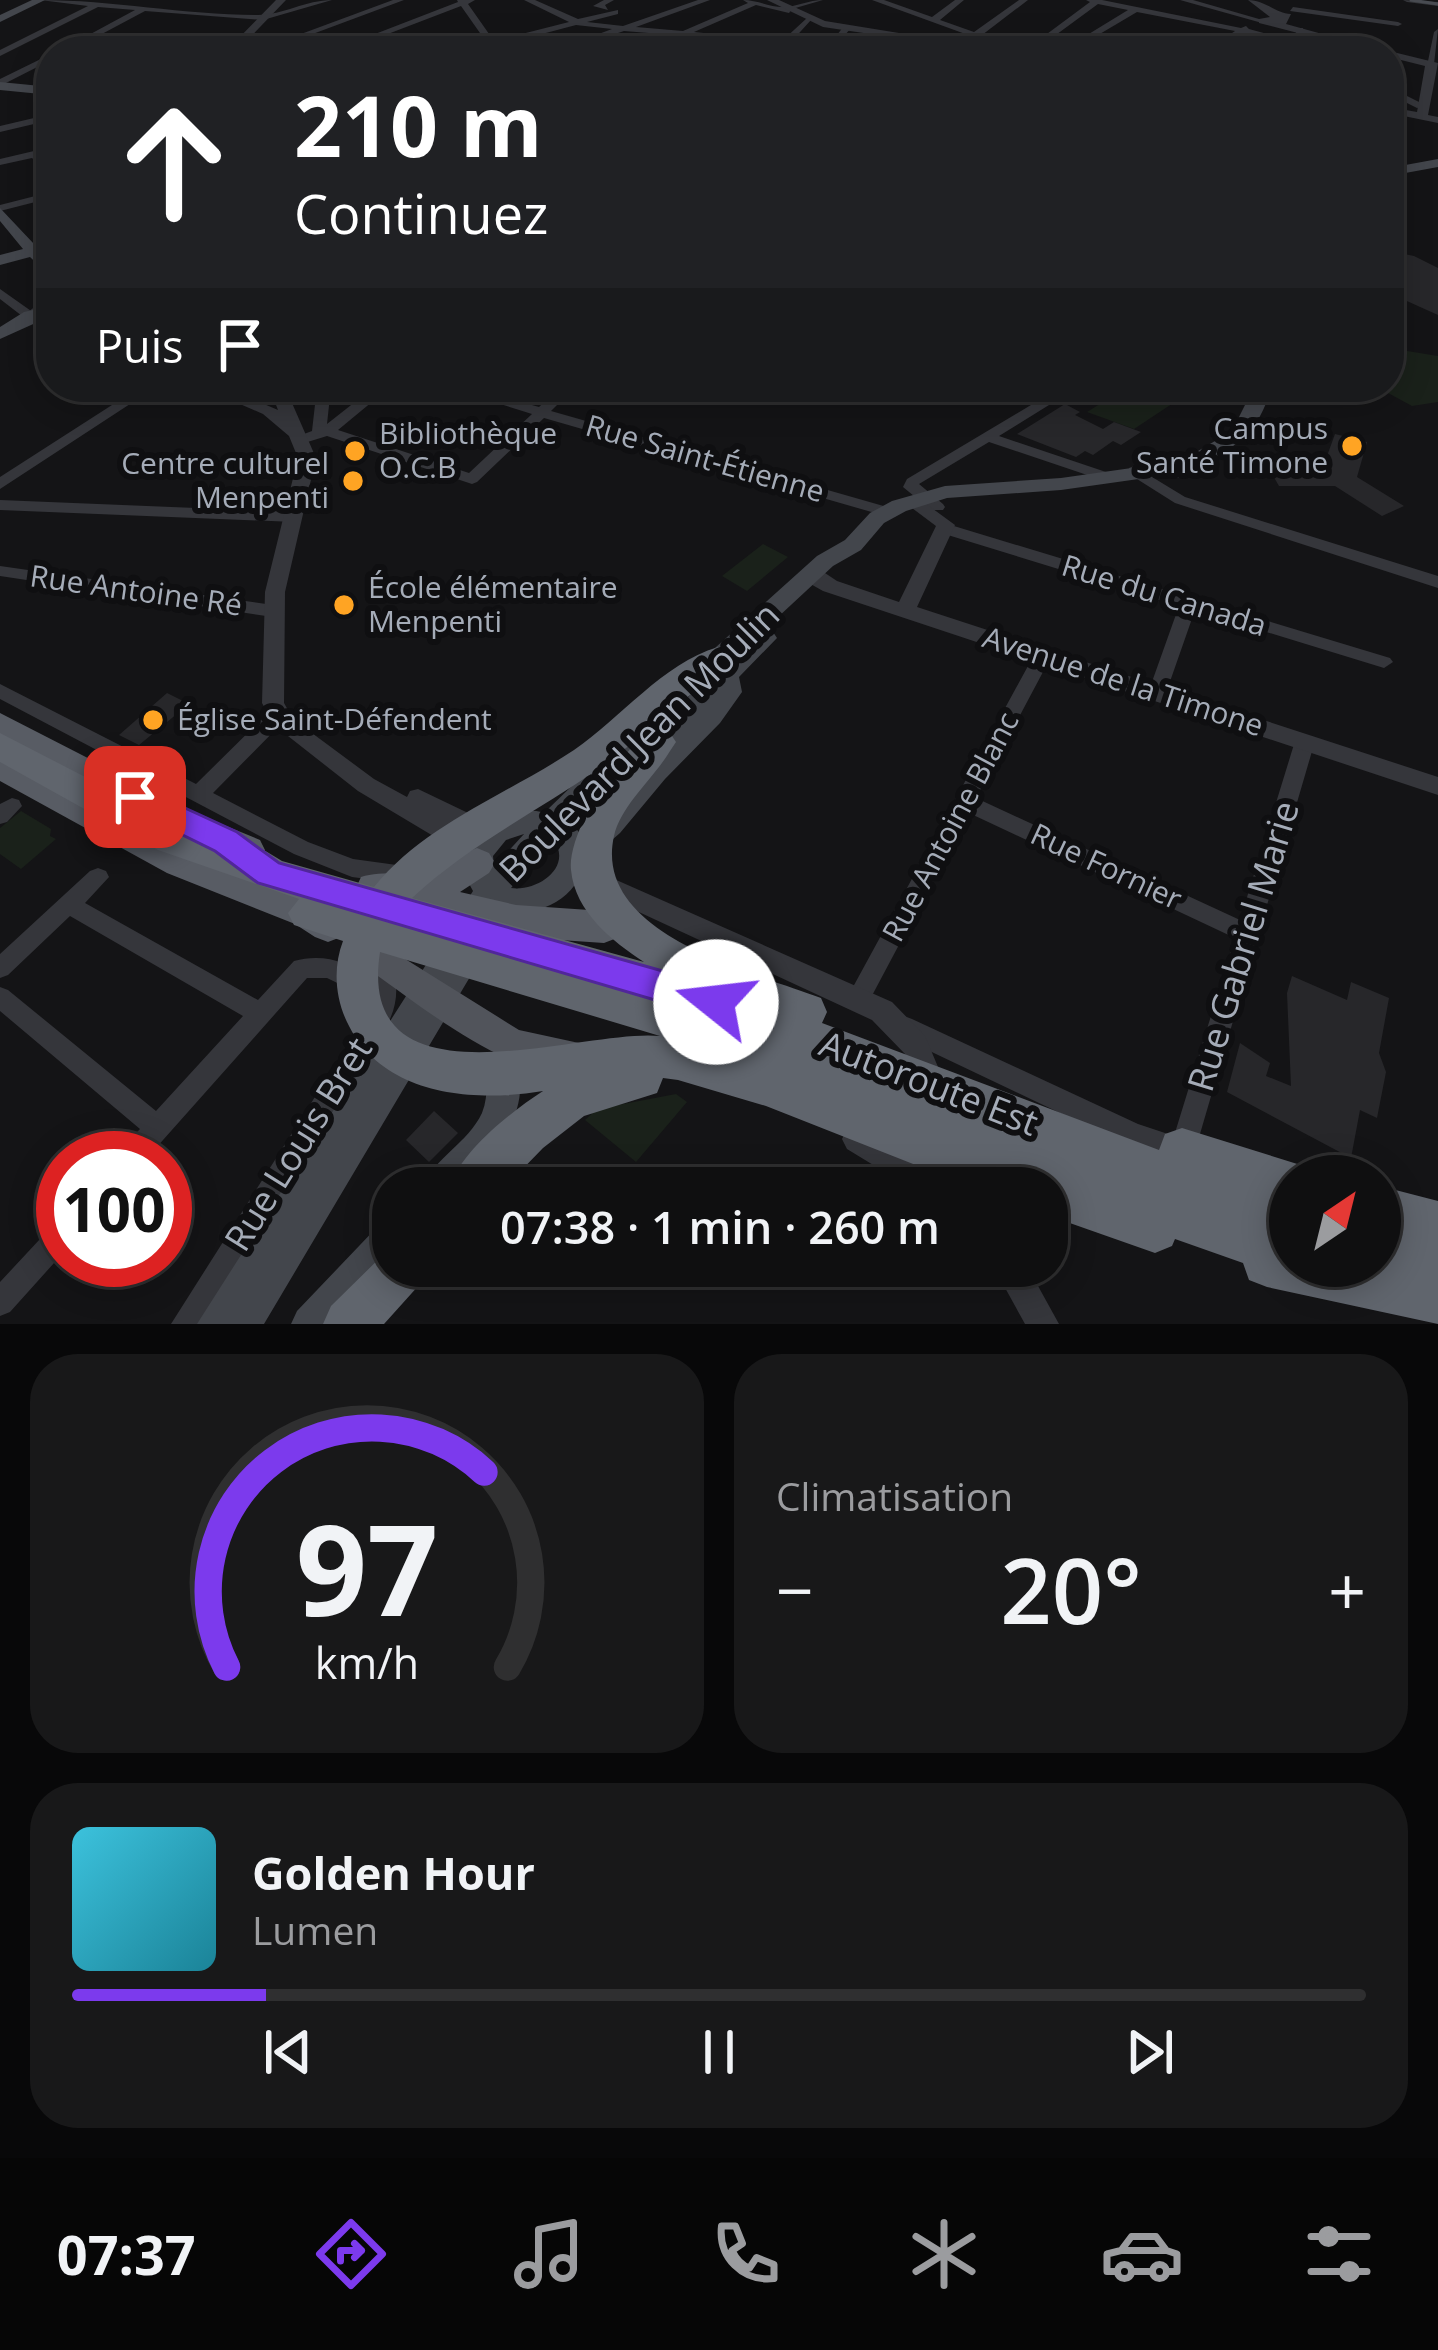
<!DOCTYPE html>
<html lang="fr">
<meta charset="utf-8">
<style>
:root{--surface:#0f0f10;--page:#181819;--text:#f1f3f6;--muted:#9b9c9f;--line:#2f2f30;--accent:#7c3aed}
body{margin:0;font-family:"Open Sans",sans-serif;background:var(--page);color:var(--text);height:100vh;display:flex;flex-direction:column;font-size:45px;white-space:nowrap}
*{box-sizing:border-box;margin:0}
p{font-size:39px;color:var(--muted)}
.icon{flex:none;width:66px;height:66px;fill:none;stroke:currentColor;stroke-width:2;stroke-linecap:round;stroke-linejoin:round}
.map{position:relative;height:1324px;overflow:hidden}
.sheet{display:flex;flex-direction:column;gap:30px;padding:30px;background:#080809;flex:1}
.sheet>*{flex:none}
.hud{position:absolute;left:36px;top:36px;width:1368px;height:366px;border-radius:48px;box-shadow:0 6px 30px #0003,0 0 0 3px var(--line);background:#202124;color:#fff;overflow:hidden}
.needle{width:78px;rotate:35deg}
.tools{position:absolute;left:1269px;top:1155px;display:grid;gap:24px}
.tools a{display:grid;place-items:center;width:132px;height:132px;border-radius:50%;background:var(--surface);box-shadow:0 6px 30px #0003,0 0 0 3px var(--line);font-size:60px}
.speed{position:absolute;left:36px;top:1131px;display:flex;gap:24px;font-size:60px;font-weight:700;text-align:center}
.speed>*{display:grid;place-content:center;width:156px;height:156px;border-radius:50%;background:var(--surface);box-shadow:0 6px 30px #0003,0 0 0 3px var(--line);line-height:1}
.speed .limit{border:18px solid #d22;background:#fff;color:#111}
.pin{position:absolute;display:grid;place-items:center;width:102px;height:102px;color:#fff;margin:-51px;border-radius:24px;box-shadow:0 6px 18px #0006}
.me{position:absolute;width:132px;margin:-66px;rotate:286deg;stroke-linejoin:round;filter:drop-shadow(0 0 9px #0008)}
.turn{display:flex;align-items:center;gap:42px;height:252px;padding:0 60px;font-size:54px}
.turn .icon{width:156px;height:156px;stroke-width:2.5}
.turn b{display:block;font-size:84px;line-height:102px}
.then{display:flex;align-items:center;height:114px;padding:0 60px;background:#0003;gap:24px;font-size:45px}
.big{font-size:90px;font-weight:600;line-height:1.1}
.sheet .tile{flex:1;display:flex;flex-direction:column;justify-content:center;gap:18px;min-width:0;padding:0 42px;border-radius:48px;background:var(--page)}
.sheet .dial{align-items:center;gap:0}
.dial svg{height:312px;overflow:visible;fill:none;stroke:var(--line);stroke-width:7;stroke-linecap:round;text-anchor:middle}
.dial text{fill:var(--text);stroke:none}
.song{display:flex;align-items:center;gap:36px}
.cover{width:144px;height:144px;border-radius:18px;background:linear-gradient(135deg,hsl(190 70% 55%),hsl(190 70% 35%))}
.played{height:12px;border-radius:6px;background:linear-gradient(90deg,var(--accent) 15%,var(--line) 15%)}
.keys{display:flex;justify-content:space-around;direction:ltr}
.heat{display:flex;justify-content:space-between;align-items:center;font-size:66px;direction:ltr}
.sheet .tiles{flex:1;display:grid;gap:30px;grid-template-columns:1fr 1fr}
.tile:last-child{grid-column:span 2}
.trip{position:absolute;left:372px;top:1167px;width:696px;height:120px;border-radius:48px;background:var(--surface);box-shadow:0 6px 30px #0003,0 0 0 3px var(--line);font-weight:600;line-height:120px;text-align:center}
.tab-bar{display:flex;height:192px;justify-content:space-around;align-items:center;background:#060606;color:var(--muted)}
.tab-bar .icon{width:84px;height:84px}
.tab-bar .current{color:var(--accent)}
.tab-bar b{font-size:54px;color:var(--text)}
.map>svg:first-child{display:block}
</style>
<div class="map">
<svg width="1438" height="1324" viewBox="0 0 1438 1324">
<rect width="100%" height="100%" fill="#141416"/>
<path fill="#1a211a" d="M1389,348l49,8v46l-26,4 -35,-19h12z
M1127,387h67l2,1 -62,41 -47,-17z
M763,544l25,13 -41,34 -25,-15z
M21,811l30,18 -1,7 6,3 -35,30 -21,-15v-26z
M676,1094l11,8 -51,60 -51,-42 12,-11z"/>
<path fill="#27272a" d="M1389,251l25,5 24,12v47l-49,-22z
M1065,404l15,8 -5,3 28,14 11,-7 27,10 -20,13 -8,-4 -20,14 -8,-4 -9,6 -59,-23z
M1335,434l32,8 -10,35 47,29 -22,10 -47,-30h-56l-11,-19h55z
M167,693l22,11 -50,41 -20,-10z
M1292,976l55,24 4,-18 38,16 -10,55 7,19 -9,46 -17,-8 -9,48 -124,-66 13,-49 30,20 -4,13 25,10 -4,-93z
M434,1111l24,22 -29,29 -23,-22z"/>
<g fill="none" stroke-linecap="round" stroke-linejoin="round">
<path fill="#35363b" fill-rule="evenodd" d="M40,0c73,0 145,15 218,15 25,0 48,-15 74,-15l-69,20 -118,-9 -75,40h-11l76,-41 -37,-3 -98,49v-6l88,-44z
M393,0h11l-137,51h-12z
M457,0h18l-7,4 26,37 75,-19 -45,-22h11l43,19 40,-9v4l-31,8 36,4 75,-26h12l-74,27 47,4 65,-28 -5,-3c14,0 27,7 40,7 13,0 26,-7 40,-7l-31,9 -3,4 -33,-8 -62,27 88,9 25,-23 4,2 -20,22 38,3 15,-19 7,2 -20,23 -45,-5 -5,4 -3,-5 -93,-9 -33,15h-11l32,-16 -49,-4 -59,20h-12l59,-22 -36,-4 -76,20 5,4 -2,2 -11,-4 -28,4 23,-8 -26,-37 -81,31 47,14c-19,0 -40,-12 -58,-10 -14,2 -24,10 -38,10l127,-49z
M604,0h10l-9,5 3,5 -15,-4z
M872,0h12l48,17 23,-17h9l-24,20 34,12 45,-32h9l-46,35 42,16 66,-49 -4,-2h16l139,28 5,-2 3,3 26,7 -4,3 -27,-6 -28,18h-10l29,-20 -98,-19 -66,39h-10l67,-41 -30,-6 -64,47h-22z
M1180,0h13l73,21 -4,2z
M1403,0l35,2v4l-31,-4z
M1293,7l105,15 4,2 -4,2 -108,-15z
M1297,28h6l-1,7 21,16h-10l-18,-13z
M1438,29l-4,35 -7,2 7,-34z
M51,54v6l-51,26v-7z
M1389,87l34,17 2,2 -8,2 -28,-14z
M51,114v6l-51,12v-6z
M34,151l17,15v9l-19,-17 -32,7v-6z
M51,192v6l-51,13v-6z
M0,289l34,24v6h-8l-26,-20z
M140,387h16l-156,102v-12z
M317,387h14l-4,37 47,-37h16l-52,43 131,43 63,-59 -86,-27h22l71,20 21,-20h15l-24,24 343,98 2,3 -8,5 -6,-2 -338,-97 -67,64 -5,2 -145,-48 -26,8 -5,-1v-6l16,-6z
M1061,387h17l-79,49 107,36v6h-10l-107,-36 -70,42 24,20 2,3 -2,3h-12l-28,-23 4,-8z
M1134,466l51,31 253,79v12l-263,-85 -46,-29v-6z
M0,500l294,12 8,5 -8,5 -294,-12z
M944,523l446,135 3,4 -9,6 -189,-58 -29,83 -2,5h-14l-2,-5 31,-87 -241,-74 -2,-4 2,-4z
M0,566l273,39 9,6 -9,6 -273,-41z
M1043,649l9,6 -76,143 264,122 55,-179 3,-5h14l3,5 -120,410 -4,9 -9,4 -57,-20 -229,-109 -4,-8 4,-8 8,-3 8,3 226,105 36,12 61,-198 -266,-125 -102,192 -8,4 -8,-4 -4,-7 187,-343z
M0,684l196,100 76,-75h14l2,5 -2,5 -73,74 95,49 45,17 51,7 8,3 3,6 -3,6 -8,3 -52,-7 -58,-23 -294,-155z
M12,798l7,2 3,6 -15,16 -7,2v-20z
M98,868l8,3 3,6 -24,26 173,97 36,-39c26,-7 55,-2 71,20l-3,7 -8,3 -27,-13h-20l-160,180h-30l4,-9 19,-20 -140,-118v-24l8,3 148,121 87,-95 -173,-100 -62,59 -8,3v-24l90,-83z
M380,952l8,3c9,22 12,41 2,64l-189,305h-30l201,-317c5,-18 -7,-36 0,-52z
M63,1220v33l-53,59 -10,4v-34l54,-58z"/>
<path fill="#35363b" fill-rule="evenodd" d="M276,0h10l-49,51h-11z
M767,0h12l46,21 185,30h-25l-162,-24z
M1248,0c17,0 27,13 43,14l-5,10 98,27h-17l-108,-28v-4l11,-2z
M1389,51l49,12 -10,52 10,2v6l-49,-10v-6l28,5 8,-46 -36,-9z
M51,242v8l-19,5 -7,-4z
M51,294v12l-12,10 12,8v12l-28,-20z
M201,387h23l54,23 -9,-23h16l31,71 -31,134 -1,111 9,16 81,60 33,18 3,-6 8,-2 71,34 4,7 -4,7 -8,3 -7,-3 2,5 -3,7 -9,3 -9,-3 -97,-58 -84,-66 -12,-22 3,-111 33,-134 -9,-22 -26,-22z
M914,495l41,30 -38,82 521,170v18l-615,-204 -16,-9 -4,-11 10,-6 24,16 62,21 37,-76 -28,-21 -3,-4z
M596,871l296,131 33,34 21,50 -4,10 -10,4 -10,-4 -17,-42 -33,-34 -285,-132 -3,-7 3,-7z
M857,1124c28,12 52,35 80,44 20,6 40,-3 59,5l2,15h-87l-64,-39 -5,-10 5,-10z
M993,1266h34l32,58h-34z"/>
<path fill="#43464c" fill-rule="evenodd" d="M32,0h13l-45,22v-7z
M0,82l51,5v8l-51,-5z
M1438,159v8l-49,9v-8z
M0,208l51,54v15l-21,-20 -30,8v-10l23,-6 -23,-28z
M51,306v10l-51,23v-12l24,-15z
M1254,387h18c-16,48 -29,54 -70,78 -14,8 -20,17 -35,10l-106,15 -114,8 -41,13 -22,12 -23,27 -28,16 -69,64 9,2 4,6 -38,39 3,15 -22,31 -55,56 -45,54 -15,13h-18c0,51 -49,76 -93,62l-21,31 7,3 4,9 -4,9 -216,364h-67l276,-433c-27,-43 28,-92 71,-78l105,-102 9,-2 11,6 37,-35 -11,-2 -3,-6 3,-6 122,-110 28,-16 25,-27 22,-12 53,-15 116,-8 120,-17 51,-30zM636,755l15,5 -69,76 -12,-15zM524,834l-30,33 -1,-11 13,-16zM553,839c21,28 -16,53 -42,49z
M503,1052l11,4c22,50 -18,99 -50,132h-42c12,-30 46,-45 60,-75 8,-19 2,-39 10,-57z
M393,1219v44l-57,61h-45l6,-13 83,-87z"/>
<path fill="#51545b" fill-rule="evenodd" d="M378,942l141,88 60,13 5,12 -5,12c-60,23 -164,-67 -213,-99l-5,-11 5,-11z"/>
<path fill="#585c64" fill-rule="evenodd" d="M0,713l197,101 63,26 5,10 -5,10 -12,4 -75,-30 -173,-95z
M0,753c76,25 141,81 216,109 33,13 116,33 130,64l-5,11 -13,5 -13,-5 -20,-13 -128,-51 -167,-92z
M477,848l12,5 6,10 -6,10 -29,19 56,13 88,6 13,5 5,11 -5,11 -13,5 -88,-6 -142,-34 -13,-4 -5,-11 5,-11c21,-7 53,-1 80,-10 13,-4 23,-14 36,-19z"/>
<path fill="#60656d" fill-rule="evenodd" d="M718,647l12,4 4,8 -4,8c-49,30 -87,71 -133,103 -63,43 -129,76 -185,128l232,64c-32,-21 -69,-50 -73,-92 -4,-37 46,-112 74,-136 7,-7 16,-4 25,-1l6,9 -6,9c-16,27 -49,54 -56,85 -22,98 138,136 207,162l6,14 -5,11 337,127 6,-16 17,-6 125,39 3,9h-20v90h90v-80l58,15v123l-171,-37 -18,-7 -6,-17 -68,-24 -3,7 -17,7 -108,-38v-27h-73l-208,-82 -88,-26 -15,-2 -6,15 -73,23 -41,32 -39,40h-56c16,-39 60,-74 95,-97 -71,12 -162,4 -196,-69 -12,-25 -14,-55 -4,-81l-49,-16 -6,-12 11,-14 -141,-49 -158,-88v-29l184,95 25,9 17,-10 56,34 92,26c51,-63 134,-93 200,-137 47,-32 88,-86 144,-103zM380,952l280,84c-79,-8 -305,79 -280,-84z
M393,1245v21h34l-7,18 -36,40h-61l8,-18z"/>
<path stroke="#484b51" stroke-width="3" d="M1411,0l27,4"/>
</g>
<path fill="#7c3aed" stroke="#51269a" stroke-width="3" d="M135,785l102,47 42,31 437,123 13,5 5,11 -5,12 -13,4 -458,-135 -43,-32 -91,-45 -5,-9 5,-8z"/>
<g fill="#ffa423" stroke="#0f0f11" stroke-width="4.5">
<circle cx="1352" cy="446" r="12"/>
<circle cx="355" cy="451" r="12"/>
<circle cx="353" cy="481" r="12"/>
<circle cx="344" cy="605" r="12"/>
<circle cx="153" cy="720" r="12"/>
</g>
<g text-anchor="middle" stroke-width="12" stroke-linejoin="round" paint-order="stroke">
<g font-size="30" fill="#a5acb8" stroke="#0f0f11" text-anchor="start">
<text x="1328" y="439" text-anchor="end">Campus<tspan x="1328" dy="34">Santé Timone</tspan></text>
<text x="379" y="444">Bibliothèque<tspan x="379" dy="34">O.C.B</tspan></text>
<text x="329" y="474" text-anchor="end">Centre culturel<tspan x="329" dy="34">Menpenti</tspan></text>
<text x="368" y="598">École élémentaire<tspan x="368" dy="34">Menpenti</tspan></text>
<text x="177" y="730">Église Saint-Défendent</text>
</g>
<g font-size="30" fill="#a5acb8" stroke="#0f0f11">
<text transform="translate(705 459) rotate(16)" y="10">Rue Saint-Étienne</text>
<text transform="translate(136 591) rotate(8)" y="10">Rue Antoine Ré</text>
<text transform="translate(1164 596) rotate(17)" y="10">Rue du Canada</text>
<text transform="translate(1123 682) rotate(18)" y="10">Avenue de la Timone</text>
<text transform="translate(951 827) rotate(-62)" y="10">Rue Antoine Blanc</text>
<text transform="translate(1106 867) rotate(25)" y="10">Rue Fornier</text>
</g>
<g font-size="36" fill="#a5acb8" stroke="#0f0f11">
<text transform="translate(639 742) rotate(-45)" y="13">Boulevard Jean Moulin</text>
<text transform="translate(1243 946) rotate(-73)" y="13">Rue Gabriel Marie</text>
<text transform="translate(929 1083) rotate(21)" y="13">Autoroute Est</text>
<text transform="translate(298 1144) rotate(-58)" y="13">Rue Louis Bret</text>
</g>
</g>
</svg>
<div class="tools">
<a><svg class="needle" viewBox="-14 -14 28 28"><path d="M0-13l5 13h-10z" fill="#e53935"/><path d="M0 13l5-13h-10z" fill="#9b9c9f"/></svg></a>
</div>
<div class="speed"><div class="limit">100</div></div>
<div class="pin" style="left:135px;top:797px;background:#d93025"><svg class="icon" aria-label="arrive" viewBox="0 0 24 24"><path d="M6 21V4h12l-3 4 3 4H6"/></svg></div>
<svg class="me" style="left:716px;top:1002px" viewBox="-20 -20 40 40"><circle r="19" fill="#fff"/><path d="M0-13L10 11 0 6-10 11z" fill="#7c3aed"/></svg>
<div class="trip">07:38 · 1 min · 260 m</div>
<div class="hud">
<div class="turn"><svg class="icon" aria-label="ahead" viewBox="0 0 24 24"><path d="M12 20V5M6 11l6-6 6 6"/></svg><div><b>210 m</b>Continuez</div></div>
<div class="then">Puis<svg class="icon" aria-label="arrive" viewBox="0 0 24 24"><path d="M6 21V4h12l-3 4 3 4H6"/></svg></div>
</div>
</div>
<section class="sheet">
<div class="tiles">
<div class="tile dial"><svg viewBox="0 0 100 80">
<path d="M14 69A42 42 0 1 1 86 69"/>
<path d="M14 69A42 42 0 0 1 80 19" stroke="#7c3aed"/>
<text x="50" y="56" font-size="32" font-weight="700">97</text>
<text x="50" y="72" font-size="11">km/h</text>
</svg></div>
<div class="tile"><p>Climatisation</p>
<div class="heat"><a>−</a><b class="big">20°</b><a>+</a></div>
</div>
<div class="tile">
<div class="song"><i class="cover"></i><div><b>Golden Hour</b><p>Lumen</p></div></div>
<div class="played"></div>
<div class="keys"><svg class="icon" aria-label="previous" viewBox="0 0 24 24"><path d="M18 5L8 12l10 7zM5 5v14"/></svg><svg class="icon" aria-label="pause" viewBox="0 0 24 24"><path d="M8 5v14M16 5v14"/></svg><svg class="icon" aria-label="next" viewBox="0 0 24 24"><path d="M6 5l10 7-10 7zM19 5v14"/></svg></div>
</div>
</div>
</section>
<nav class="tab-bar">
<b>07:37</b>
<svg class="icon current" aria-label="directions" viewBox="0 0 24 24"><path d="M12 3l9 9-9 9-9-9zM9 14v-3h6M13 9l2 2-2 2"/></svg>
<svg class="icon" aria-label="music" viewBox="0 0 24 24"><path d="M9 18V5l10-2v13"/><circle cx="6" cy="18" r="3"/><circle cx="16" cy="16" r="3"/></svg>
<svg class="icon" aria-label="phone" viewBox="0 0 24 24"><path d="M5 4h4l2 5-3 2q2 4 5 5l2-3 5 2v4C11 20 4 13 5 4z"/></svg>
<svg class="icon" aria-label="climate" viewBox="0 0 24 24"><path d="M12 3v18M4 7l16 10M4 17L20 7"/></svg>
<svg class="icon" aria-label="car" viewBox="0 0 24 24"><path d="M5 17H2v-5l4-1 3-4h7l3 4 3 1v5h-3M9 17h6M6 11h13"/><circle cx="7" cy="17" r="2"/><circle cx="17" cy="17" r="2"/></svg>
<svg class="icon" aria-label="filters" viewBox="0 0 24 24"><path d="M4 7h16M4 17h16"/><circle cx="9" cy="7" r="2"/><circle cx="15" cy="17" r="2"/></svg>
</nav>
